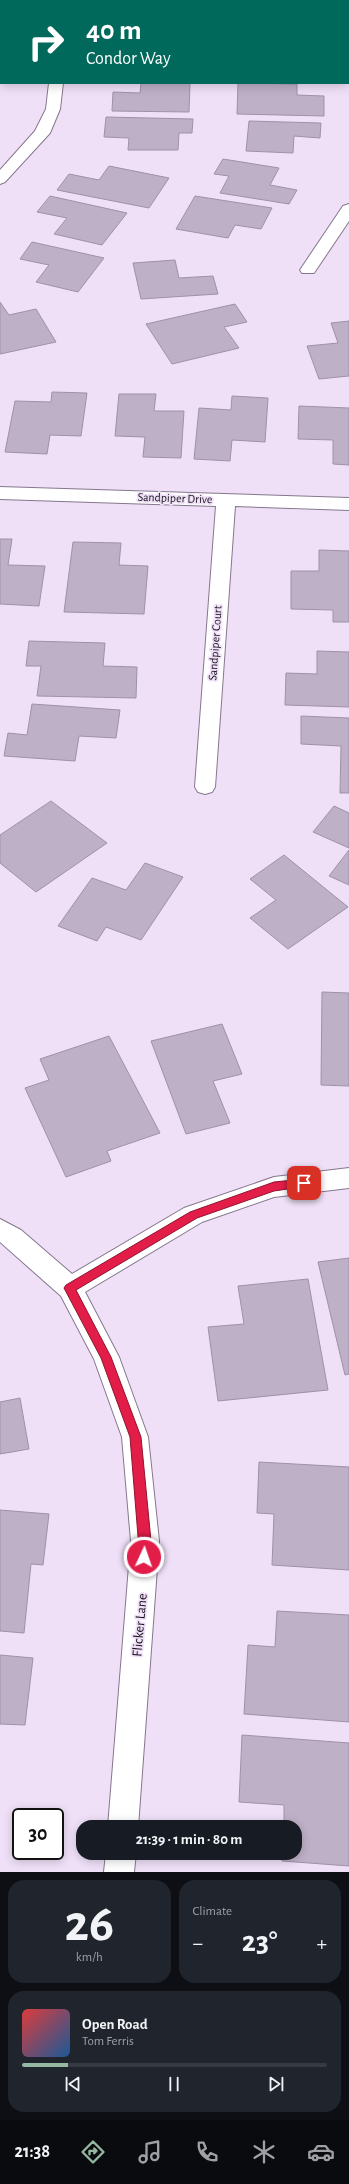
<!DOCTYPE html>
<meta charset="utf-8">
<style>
:root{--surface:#171b24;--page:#20242c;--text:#f1f3f6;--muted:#9ea1a6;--line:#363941;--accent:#96b8a3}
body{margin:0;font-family:"Alegreya Sans",sans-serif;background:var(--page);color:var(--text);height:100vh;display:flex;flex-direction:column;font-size:15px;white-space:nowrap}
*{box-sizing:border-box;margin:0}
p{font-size:13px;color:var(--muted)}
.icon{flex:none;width:22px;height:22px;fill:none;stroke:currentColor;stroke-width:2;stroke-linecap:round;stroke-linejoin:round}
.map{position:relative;height:1872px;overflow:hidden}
.drawer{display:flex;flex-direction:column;gap:8px;padding:8px;background:#0d0f14;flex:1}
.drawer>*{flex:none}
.banner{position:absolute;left:0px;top:0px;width:349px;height:84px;box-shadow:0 2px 10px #0003;background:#00695c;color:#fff;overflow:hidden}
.speed{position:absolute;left:12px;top:1808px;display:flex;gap:8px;font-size:20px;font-weight:700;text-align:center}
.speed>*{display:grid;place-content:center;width:52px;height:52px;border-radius:50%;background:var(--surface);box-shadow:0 2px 10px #0003;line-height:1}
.speed .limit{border:2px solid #111;border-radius:6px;background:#fff;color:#111}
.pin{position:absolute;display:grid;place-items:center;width:34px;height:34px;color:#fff;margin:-17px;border-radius:8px;box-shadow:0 2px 6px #0006}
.me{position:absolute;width:44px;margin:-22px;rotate:3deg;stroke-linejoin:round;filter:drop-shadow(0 0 3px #0008)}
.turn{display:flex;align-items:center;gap:14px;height:84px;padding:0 20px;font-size:18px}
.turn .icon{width:52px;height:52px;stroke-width:2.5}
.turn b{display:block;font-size:28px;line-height:34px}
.big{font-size:30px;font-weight:700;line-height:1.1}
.drawer .card{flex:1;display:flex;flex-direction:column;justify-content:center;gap:6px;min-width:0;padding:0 14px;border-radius:16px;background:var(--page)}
.drawer .dial{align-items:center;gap:0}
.dial b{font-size:52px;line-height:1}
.song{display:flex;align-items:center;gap:12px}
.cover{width:48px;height:48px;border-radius:6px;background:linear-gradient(135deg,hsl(0 70% 55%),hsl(210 70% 35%))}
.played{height:4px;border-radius:2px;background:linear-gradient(90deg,var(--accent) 15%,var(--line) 15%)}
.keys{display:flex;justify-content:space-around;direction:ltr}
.heat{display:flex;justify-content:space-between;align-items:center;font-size:22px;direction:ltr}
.drawer .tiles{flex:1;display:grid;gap:8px;grid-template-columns:1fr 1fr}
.card:last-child{grid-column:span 2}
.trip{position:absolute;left:76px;top:1820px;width:226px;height:40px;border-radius:16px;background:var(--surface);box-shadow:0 2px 10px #0003;font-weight:700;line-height:40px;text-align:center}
.tabs{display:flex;height:64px;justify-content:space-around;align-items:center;background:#090b0e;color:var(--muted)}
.tabs .icon{width:28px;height:28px}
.tabs .current{color:var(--accent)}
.tabs b{font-size:18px;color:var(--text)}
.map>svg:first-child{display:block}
</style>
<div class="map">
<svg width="349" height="1872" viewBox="0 0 349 1872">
<rect width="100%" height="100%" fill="#efe0f8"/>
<path fill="#beb0c7" stroke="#9f91a7" d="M47,0h55l-55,1z
M115,0h58l-58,1z
M195,0h55l-55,1z
M263,0h54l-55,1z
M141,83h49l-1,29 -77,-1 1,-19 27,1z
M238,83l59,1v11l27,1v20l-87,-2z
M106,117l87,2 -1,14h-13l-1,17h-50l1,-12 -25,-1z
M249,121l72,2 -1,15 -26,-2 -1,17 -47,-2z
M223,159l56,9 -9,17 27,5 -8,14 -69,-11 9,-17 -15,-2z
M109,166l60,12 -20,30 -92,-18 12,-16 30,6z
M50,196l77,17 -25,32 -48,-11 13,-16 -30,-6z
M195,196l77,12 -11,21 -26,-4 -7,13 -52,-9z
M32,242l72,16 -26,34 -42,-10 13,-17 -29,-6z
M175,260l4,18 34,-2 5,18 -77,5 -8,-36z
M0,302l9,13 27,-6 20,33 -56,12z
M235,304l12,18 -23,5 15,21 -67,16 -26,-40z
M349,321v55l-30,3 -12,-33 31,-3 -7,-20z
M52,392l35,1 -6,43 -31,-1 -3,19 -42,-2 10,-51 36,1z
M119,394h37l-2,17h30l-3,47 -38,-1 2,-20 -30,-1z
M232,396l36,2 -3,44 -33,-2 -2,21 -36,-2 5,-51 32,2z
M299,406l50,2v57l-16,-1v-24l-35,-1z
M0,539h12l-4,26 37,1 -6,40 -39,-2z
M73,542l48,1 -2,22 29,1 -4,48 -80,-2z
M319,550l30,1v71h-16v-12l-42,-1v-38h28z
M29,641l76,2 -2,23 34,1 -1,31 -99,-2 4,-30h-15z
M317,651l32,1v55l-64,-2 1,-32 31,1z
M32,704l88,6 -4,28 -37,-2 -4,25 -71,-5 4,-23 19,2z
M301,716l48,2v75h-9l1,-47 -40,-2z
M51,801l56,42 -71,49 -36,-29v-28z
M334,806l15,7v35l-36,-16z
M349,850v35l-20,-9z
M284,855l64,52 -60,42 -38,-31 26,-18 -26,-21z
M145,863l38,14 -42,63 -35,-13 -9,14 -39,-15 34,-48 34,12z
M322,992l27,1v93l-28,-1z
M222,1024l20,50 -29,7 17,42 -44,11 -35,-93z
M109,1036l51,97 -53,18 4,10 -45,16 -41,-89 24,-8 -9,-21z
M349,1258v116l-4,1 -27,-113z
M308,1279l20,111 -110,11 -10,-74 36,-3 -6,-38z
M20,1398l9,51 -29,5v-52z
M259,1462l90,5v103l-77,-5 2,-51 -17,-1z
M0,1510l49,4 -6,51 -12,-1 -7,69 -24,-2z
M277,1611l72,4v107l-105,-8 4,-69 27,2z
M0,1655l33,3 -8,67 -25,-1z
M242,1735l107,8v123l-67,-5 1,-8h12v-26h-11v-22l-45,-3z"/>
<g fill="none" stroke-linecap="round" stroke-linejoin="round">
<g stroke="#85778d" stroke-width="2">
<path id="minor" d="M0,42h1v8h-1z
M348,52h1v8h-1z
M49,83h14l-3,26 -10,24 -45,49 -5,2v-14l35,-39 11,-22z
M349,204v17l-33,49 -2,3h-12l-2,-3 43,-64z
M0,487l349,11v12l-114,-4 -20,281 -3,5 -7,2 -7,-2 -3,-5 21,-281 -216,-7z
M349,1168v20l-75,9 -72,25 -117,70 34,65 29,80 11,104 -21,286h-30l23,-286 -9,-104 -28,-78 -33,-63 -61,-54v-23l21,11 51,44 112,-66 90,-31z
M106,1853h30l-2,19h-30z"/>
</g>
<use href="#minor" fill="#fff" fill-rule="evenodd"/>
</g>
<path fill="#e11d48" stroke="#92132f" d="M304,1179l5,4 -1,3 -34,5 -77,27 -121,72 35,67 30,80 10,104 -3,20 -4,1 -4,-1 -10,-124 -29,-79 -37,-70 2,-3 124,-73 84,-30z"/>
<g text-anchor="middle" stroke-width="3.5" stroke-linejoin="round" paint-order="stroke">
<g font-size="12" fill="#19141c" stroke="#efe0f8">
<text transform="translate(175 498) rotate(2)" y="4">Sandpiper Drive</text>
<text transform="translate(215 643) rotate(-86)" y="4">Sandpiper Court</text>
</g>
<g font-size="14" fill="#19141c" stroke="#efe0f8">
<text transform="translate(139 1625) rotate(-85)" y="5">Flicker Lane</text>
</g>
</g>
</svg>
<div class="speed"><div class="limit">30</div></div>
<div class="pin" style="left:304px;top:1183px;background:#d93025"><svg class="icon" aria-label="arrive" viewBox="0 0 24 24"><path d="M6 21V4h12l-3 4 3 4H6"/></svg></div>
<svg class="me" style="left:144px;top:1557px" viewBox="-20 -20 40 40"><circle r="17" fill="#e11d48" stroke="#fff" stroke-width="3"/><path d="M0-11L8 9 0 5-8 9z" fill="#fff"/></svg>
<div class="trip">21:39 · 1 min · 80 m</div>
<div class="banner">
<div class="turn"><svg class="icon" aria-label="right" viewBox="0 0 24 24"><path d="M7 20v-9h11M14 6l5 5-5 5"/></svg><div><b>40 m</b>Condor Way</div></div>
</div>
</div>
<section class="drawer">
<div class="tiles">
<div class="card dial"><b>26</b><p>km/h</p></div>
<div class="card"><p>Climate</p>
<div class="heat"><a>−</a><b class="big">23°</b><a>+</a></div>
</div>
<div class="card">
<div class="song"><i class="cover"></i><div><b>Open Road</b><p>Tom Ferris</p></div></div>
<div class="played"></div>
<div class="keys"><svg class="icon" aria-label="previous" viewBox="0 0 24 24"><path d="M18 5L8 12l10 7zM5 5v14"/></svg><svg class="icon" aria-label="pause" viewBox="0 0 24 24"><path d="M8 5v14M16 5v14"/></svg><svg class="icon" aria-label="next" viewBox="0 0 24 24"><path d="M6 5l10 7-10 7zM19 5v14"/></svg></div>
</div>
</div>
</section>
<nav class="tabs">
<b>21:38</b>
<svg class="icon current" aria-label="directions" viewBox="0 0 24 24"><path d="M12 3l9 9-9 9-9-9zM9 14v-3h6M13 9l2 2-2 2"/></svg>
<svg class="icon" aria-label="music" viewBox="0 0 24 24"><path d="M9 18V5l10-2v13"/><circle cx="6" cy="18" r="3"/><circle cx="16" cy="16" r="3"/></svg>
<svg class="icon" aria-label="phone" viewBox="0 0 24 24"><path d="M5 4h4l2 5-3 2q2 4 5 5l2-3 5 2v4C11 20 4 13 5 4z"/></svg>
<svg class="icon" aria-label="climate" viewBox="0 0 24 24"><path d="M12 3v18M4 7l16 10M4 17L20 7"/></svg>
<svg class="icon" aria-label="car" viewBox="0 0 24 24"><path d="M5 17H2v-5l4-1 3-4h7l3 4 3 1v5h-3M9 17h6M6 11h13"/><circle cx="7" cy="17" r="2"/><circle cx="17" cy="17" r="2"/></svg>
</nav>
